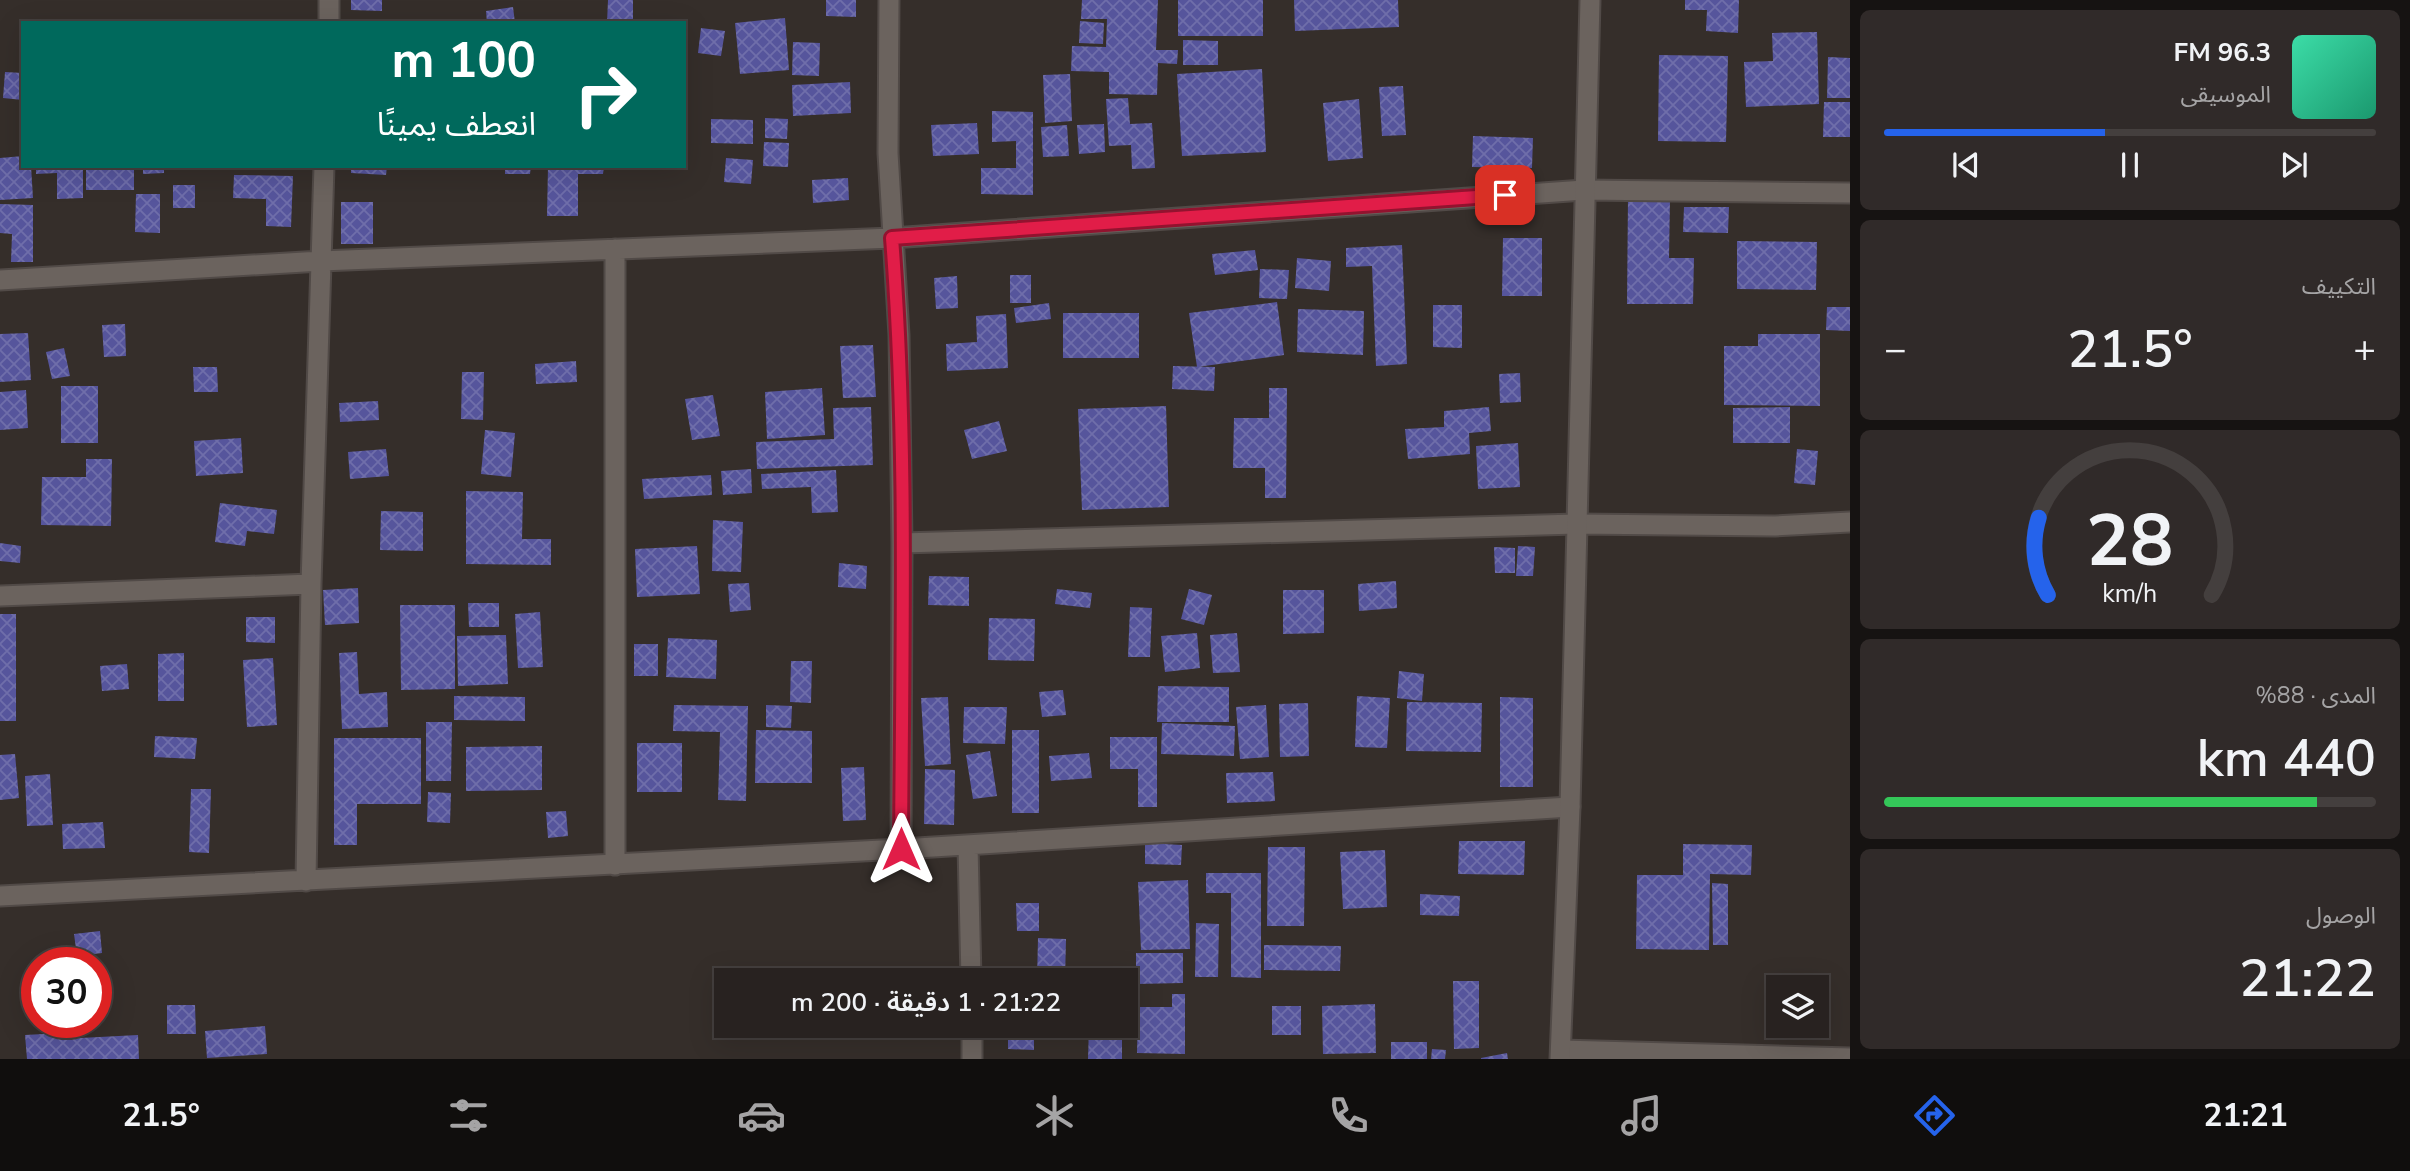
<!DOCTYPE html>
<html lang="ar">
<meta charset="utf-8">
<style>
:root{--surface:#282220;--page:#302a29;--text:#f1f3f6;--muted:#a5a4a5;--line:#443f3e;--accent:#2563eb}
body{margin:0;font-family:"Nunito Sans","Noto Sans Arabic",sans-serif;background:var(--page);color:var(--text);direction:rtl;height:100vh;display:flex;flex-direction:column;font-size:26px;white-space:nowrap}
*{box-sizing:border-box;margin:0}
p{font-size:23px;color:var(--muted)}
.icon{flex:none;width:38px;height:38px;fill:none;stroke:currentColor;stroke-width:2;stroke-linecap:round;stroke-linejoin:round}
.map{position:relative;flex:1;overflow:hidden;direction:ltr}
.panel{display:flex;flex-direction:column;gap:10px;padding:10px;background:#161312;width:560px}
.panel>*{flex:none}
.banner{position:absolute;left:21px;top:21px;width:665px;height:147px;border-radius:0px;box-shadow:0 7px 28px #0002,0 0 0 2px var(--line);direction:rtl;background:#00695c;color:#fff;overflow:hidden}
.controls{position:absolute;left:1766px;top:975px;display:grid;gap:14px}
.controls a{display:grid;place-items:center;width:63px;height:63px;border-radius:0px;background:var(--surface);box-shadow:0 7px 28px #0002,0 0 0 2px var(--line);font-size:35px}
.speed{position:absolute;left:21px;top:947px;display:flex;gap:14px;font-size:35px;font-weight:700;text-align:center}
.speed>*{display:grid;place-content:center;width:91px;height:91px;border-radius:50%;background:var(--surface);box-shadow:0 7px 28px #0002,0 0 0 2px var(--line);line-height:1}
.speed .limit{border:10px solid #d22;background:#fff;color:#111}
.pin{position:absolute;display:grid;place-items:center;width:60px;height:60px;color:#fff;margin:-30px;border-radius:14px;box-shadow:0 4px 10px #0006}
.me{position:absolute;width:77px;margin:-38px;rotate:0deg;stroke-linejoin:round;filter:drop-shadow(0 0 5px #0008)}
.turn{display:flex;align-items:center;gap:24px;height:147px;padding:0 35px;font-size:32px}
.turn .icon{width:91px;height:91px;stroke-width:2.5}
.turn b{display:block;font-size:49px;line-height:60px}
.big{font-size:52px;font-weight:600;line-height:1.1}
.panel .tile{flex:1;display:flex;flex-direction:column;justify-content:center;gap:10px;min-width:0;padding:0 24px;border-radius:10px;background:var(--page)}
.panel .dial{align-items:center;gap:0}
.dial svg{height:182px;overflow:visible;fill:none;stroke:var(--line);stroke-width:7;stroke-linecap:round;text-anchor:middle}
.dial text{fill:var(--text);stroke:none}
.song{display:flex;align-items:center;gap:21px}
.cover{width:84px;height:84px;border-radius:10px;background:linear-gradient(135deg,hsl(160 70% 55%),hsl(160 70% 35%))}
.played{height:7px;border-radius:4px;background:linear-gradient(90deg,var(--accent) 45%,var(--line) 45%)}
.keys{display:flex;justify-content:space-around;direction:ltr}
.heat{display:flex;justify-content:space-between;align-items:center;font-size:38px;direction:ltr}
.charge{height:10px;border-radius:5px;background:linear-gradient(90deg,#34c759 88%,var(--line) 0)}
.trip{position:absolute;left:714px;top:968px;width:424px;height:70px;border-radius:0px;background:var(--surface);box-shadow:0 7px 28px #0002,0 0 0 2px var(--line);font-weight:600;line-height:70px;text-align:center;direction:rtl}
.menu{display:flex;height:112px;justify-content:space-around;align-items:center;background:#100e0d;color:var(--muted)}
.menu .icon{width:49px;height:49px}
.menu .active{color:var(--accent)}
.menu b{font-size:32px;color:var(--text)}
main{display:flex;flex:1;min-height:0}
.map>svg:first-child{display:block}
</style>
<main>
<section class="panel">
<div class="tile">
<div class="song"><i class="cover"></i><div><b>96.3 FM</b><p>الموسيقى</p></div></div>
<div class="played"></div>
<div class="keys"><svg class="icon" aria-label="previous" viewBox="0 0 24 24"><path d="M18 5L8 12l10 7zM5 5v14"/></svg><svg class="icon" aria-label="pause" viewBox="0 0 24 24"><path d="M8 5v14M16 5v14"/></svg><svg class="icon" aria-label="next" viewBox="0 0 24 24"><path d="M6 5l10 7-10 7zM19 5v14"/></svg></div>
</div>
<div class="tile"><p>التكييف</p>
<div class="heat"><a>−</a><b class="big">21.5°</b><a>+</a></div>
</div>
<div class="tile dial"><svg viewBox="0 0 100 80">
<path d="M14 69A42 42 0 1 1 86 69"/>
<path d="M14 69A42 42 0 0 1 10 35" stroke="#2563eb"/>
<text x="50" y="56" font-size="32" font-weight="700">28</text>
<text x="50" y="72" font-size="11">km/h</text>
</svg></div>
<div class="tile"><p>المدى · 88%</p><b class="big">440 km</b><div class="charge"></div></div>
<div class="tile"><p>الوصول</p><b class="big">21:22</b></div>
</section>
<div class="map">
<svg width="1850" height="1059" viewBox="0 0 1850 1059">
<defs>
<pattern id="building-cross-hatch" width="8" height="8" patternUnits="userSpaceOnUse" patternTransform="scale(1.75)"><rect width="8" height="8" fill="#56559c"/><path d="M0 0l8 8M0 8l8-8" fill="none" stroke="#6f6eaa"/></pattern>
</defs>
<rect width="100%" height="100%" fill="#352e2a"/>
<path fill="url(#building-cross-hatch)" d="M351,0h31v11l-31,-1z
M608,0h25v23h-26z
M826,0h30v17l-30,-1z
M1082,0h76l-2,50h22l-1,14 -19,-1 -1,32 -48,-1v-22l-38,-1 1,-25 34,1 1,-28h-26z
M1178,0h85v36h-85z
M1294,0h104l1,27 -104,4z
M1685,0h54l-1,33 -32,-2 1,-21h-22z
M513,7l2,16h-28l-1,-12z
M785,18l4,52 -49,4 -5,-51z
M1080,21l24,2 -1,21 -24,-1z
M701,28l24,3 -4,25 -23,-3z
M1817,32l2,72 -73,3 -2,-45 29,-1 -1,-28z
M1183,40l35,1v24h-35z
M793,42l27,1 -1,33 -27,-1z
M1659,55l69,1 -2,86 -68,-1z
M1828,57l22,1v40h-23z
M1262,69l4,83 -84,4 -5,-82z
M5,72l18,1v27l-20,-2z
M1070,74l2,47 -27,2 -2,-48z
M850,82l1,31 -58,3 -1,-31z
M1403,86l3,49 -24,1 -3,-49z
M1128,98l2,26 22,-1 3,45 -23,1 -1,-24 -22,1 -3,-47z
M1359,99l4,59 -35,3 -5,-58z
M1824,102h26v35h-27z
M992,111l41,1v83l-52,-1v-26h35v-27l-24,1z
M765,118l23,1 -1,20 -22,-1z
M711,119l42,1v24l-42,-1z
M977,123l2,31 -46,2 -2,-31z
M1104,124l1,28 -26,2 -2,-29z
M1067,125l2,31 -26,1 -2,-30z
M1473,136l60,2 -1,30 -60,-1z
M764,142l25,1 -1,24 -25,-1z
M23,156v10h8l2,32 -33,2v-42z
M726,158l27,2 -2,24 -27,-2z
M36,166h47v32l-26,1v-26l-21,1z
M86,166h48v24h-48z
M143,166h21v7l-21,1z
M351,166h36l-1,9 -35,-2z
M505,166h26l-1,8h-25z
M548,166h56l-1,8h-25v42h-31z
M234,175l59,1 -2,51 -25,-1v-27l-33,-1z
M848,178l1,22 -36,3 -1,-23z
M173,185h22v23h-22z
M136,194h24v39l-25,-1z
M1628,198l42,1 -1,59h25l-1,46h-66z
M341,202h32v42h-32z
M0,204l33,1v57h-22l1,-28 -12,-1z
M1684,207h45l-1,26 -45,-1z
M1503,238h39v58h-40z
M1737,241l80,1 -1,48 -79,-1z
M1402,245l5,119 -31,2 -4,-100 -26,1v-19z
M1255,250l3,20 -43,5 -3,-21z
M1297,258l34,3 -2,30 -34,-3z
M1260,269l29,1 -2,29 -28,-1z
M1010,275h21v28h-21z
M957,276l1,32 -22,1 -2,-31z
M1277,302l7,53 -87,12 -8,-54z
M1049,303l2,16 -35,4 -2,-15z
M1433,305h29v43l-29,-1z
M1827,307h23v24l-24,-1z
M1298,309l66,2 -1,44 -66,-3z
M1063,313h76v45h-76z
M1006,314l2,54 -61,3 -1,-27 31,-2 -1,-26z
M125,324l1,32 -22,1 -2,-32z
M28,333l3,47 -31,2v-48z
M1758,334h62v72l-96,-1v-59h34z
M873,345l3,52 -33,1 -3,-52z
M64,348l6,28 -18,3 -6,-27z
M576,361l1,21 -41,2 -1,-20z
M1173,366l42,1 -1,24 -42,-2z
M193,367h24l1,25h-24z
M462,372h22l-1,48 -22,-1z
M1520,373l1,29 -21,1 -1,-29z
M61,386h37v57h-37z
M822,388l3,47 -58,4 -2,-47z
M1269,388h18l-1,110h-21v-30h-32l1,-50h35z
M26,390l2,38 -28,2v-38z
M713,395l7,41 -28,4 -7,-41z
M378,401l1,19 -39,2 -1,-19z
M1166,406l3,101 -87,3 -4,-101z
M871,407l2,58 -116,4 -1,-27 78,-3 -1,-31z
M1489,407l2,24 -22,2 1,21 -62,5 -3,-30 39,-2v-16z
M1790,407v36h-57v-35z
M999,421l8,30 -35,8 -8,-29z
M485,430l30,3 -4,44 -30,-3z
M241,438l2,35 -47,3 -2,-35z
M1518,443l2,44 -42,2 -2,-43z
M386,449l3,27 -39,3 -2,-27z
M1797,449l21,2 -3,34 -21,-2z
M86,459h26l-1,67 -70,-1 1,-48h44z
M751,469l1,24 -29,2 -2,-24z
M836,470l2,42 -26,1 -1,-26 -49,2 -1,-15z
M711,475l1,20 -68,4 -2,-20z
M466,491l57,1 -1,47h29v26l-85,-1z
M220,503l57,7 -3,24 -27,-3 -2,15 -30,-4z
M381,511l42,1v39l-43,-1z
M713,520l30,2 -2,50 -29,-1z
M0,543l21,3 -1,17 -20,-2z
M697,546l3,48 -63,3 -2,-48z
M1518,546l17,1 -2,29h-17z
M1494,547l21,1v25h-20z
M839,563l28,3 -1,23 -28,-2z
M929,576l40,1v29l-41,-1z
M1396,581l1,27 -38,3 -1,-27z
M749,583l2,27 -21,2 -2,-28z
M358,588l1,35 -34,2 -2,-35z
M1057,589l35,4 -2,15 -35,-4z
M1189,589l23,6 -8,30 -23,-6z
M1283,590h41v43l-41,1z
M468,603h31v24h-30z
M400,605h55v84l-54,1z
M1130,607l22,1 -2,49h-22z
M540,612l3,55 -25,1 -3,-54z
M0,614h16v107h-16z
M246,617h29v26l-29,-1z
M989,618l46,1 -1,42 -46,-1z
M1197,633l3,35 -35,4 -4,-36z
M1237,633l3,39 -27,1 -3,-38z
M506,635l2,49 -50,2 -1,-50z
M668,638l49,2 -1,39 -50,-2z
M634,644h24v32h-24z
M357,652l2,42 28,-2 1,35 -46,2 -3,-76z
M184,653v48h-26v-47z
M273,658l4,67 -30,2 -4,-67z
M791,661h21l-1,42 -21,-1z
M127,664l2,25 -27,2 -2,-25z
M1399,671l25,3 -2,27 -25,-3z
M1158,686l71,1v35h-72z
M1063,690l3,25 -24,2 -3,-25z
M454,696l71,1v24l-71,-1z
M1357,696l33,2 -3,50 -32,-1z
M948,697l3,67 -26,2 -4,-68z
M1500,697l33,1v89h-33z
M1407,702l75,1 -1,49 -75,-1z
M1308,703l1,53 -29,1 -1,-53z
M674,705l74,1 -2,95 -28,-1 2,-68 -47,-1z
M766,705l26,1 -1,22 -25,-1z
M1266,705l3,52 -29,2 -4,-52z
M964,707h43l-2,37 -42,-1z
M426,722h26l-1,59h-25z
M1162,723l73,3 -1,30 -73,-2z
M756,730l56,1v52h-57z
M1012,730h27v83h-27z
M155,736l42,2 -2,21 -41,-2z
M1110,737h47v70h-19v-38h-28z
M334,738h87v66h-64v41h-23z
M637,743h45v49h-45z
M542,746v44l-76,1v-44z
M990,751l7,45 -24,3 -7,-44z
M1089,753l3,25 -41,3 -2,-25z
M15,754l4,44 -19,2v-45z
M864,767l2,53 -23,1 -2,-53z
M925,769l30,1 -1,55 -30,-1z
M1273,772l2,29 -48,2 -1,-30z
M50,774l3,51 -26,1 -2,-50z
M191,789h20l-2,64 -20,-1z
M428,792l23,1 -1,30 -23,-1z
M566,811l2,25 -20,2 -2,-26z
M103,822l2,26 -42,1 -1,-25z
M1459,841h66l-1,34 -66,-1z
M1145,843l37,2 -1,20 -36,-1z
M1683,844l69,1 -1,30 -41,-1 -1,76 -73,-1 1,-74h46z
M1268,847h37l-1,79h-37z
M1385,850l2,57 -44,2 -3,-57z
M1206,873h55v105l-30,-1v-84h-25z
M1188,880l2,69 -49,1 -3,-68z
M1712,883l16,1v61h-15z
M1420,894l40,2 -1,20 -39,-1z
M1016,903h23v28h-22z
M1196,923l23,1 -1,53h-23z
M100,931l2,22 -25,3 -3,-22z
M1038,938l28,1 -1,41h-28z
M1264,945l77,1 -1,25 -76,-1z
M1136,953h47v30l-47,1z
M1453,981h26v67l-25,1z
M1172,994h13v60l-48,-1 1,-46h34z
M1375,1004l1,49 -53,1 -1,-48z
M167,1005h28l1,29h-29z
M1272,1006h29v29h-29z
M265,1026l2,28 -60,4 -2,-27z
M1008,1026h26v24l-26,-1z
M1089,1026h33v33h-34z
M79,1032l1,6 58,-3 1,24h-112l-2,-24z
M1391,1042h36v17h-36z
M1432,1049l14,1 -1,9h-14z
M1507,1053l1,6h-27v-1z"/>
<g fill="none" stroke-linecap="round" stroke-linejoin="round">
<g stroke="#514a47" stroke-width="23">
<path id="minor" d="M889,0l-1,153 11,182 3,208 -1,306
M329,23v-23
M0,280l321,-19 571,-23 692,-48 266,3
M902,543l674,-19 199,2 75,-4
M0,596l311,-12
M968,845l3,135
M615,865v-616
M306,881l5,-297 13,-418
M0,896l901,-47 669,-42
M972,1026v33
M1561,1050l289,8"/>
</g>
<g stroke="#514a47" stroke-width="23">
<path id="tertiary" d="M1560,1059l10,-252 20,-807"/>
</g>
<use href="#minor" stroke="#6b635e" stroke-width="19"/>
<use href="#tertiary" stroke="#6b635e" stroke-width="19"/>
</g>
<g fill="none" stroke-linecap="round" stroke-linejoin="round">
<g stroke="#92132f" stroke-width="18">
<path id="route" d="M901,849c1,-203 7,-408 -9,-611l613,-43"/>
</g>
<use href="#route" stroke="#e11d48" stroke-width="12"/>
</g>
</svg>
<div class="controls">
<a><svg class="icon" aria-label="layers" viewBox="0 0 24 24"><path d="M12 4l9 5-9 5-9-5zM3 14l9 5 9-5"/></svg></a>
</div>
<div class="speed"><div class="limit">30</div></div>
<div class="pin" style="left:1505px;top:195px;background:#d93025"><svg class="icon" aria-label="arrive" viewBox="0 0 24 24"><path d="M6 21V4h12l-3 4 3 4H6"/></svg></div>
<svg class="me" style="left:901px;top:849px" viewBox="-20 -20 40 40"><path d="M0-17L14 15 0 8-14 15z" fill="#e11d48" stroke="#fff" stroke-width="4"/></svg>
<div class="trip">21:22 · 1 دقيقة · 200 m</div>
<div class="banner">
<div class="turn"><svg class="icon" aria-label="right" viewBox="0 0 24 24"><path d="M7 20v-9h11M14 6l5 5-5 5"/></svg><div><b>100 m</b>انعطف يمينًا</div></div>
</div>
</div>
</main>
<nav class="menu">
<b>21:21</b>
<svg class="icon active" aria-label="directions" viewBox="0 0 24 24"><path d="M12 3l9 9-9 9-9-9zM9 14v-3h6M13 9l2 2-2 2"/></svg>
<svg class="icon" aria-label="music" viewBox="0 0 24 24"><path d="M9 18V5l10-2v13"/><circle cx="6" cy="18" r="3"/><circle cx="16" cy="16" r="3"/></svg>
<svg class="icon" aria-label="phone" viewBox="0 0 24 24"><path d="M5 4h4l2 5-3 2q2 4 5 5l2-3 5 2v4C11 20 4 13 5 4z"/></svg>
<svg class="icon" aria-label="climate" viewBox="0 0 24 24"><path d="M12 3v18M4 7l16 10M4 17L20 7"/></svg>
<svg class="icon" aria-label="car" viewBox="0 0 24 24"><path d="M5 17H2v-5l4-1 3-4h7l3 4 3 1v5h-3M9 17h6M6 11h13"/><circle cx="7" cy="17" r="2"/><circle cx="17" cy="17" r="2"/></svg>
<svg class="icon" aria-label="filters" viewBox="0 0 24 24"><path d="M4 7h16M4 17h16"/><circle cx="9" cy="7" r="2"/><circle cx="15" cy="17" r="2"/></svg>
<b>21.5°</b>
</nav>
